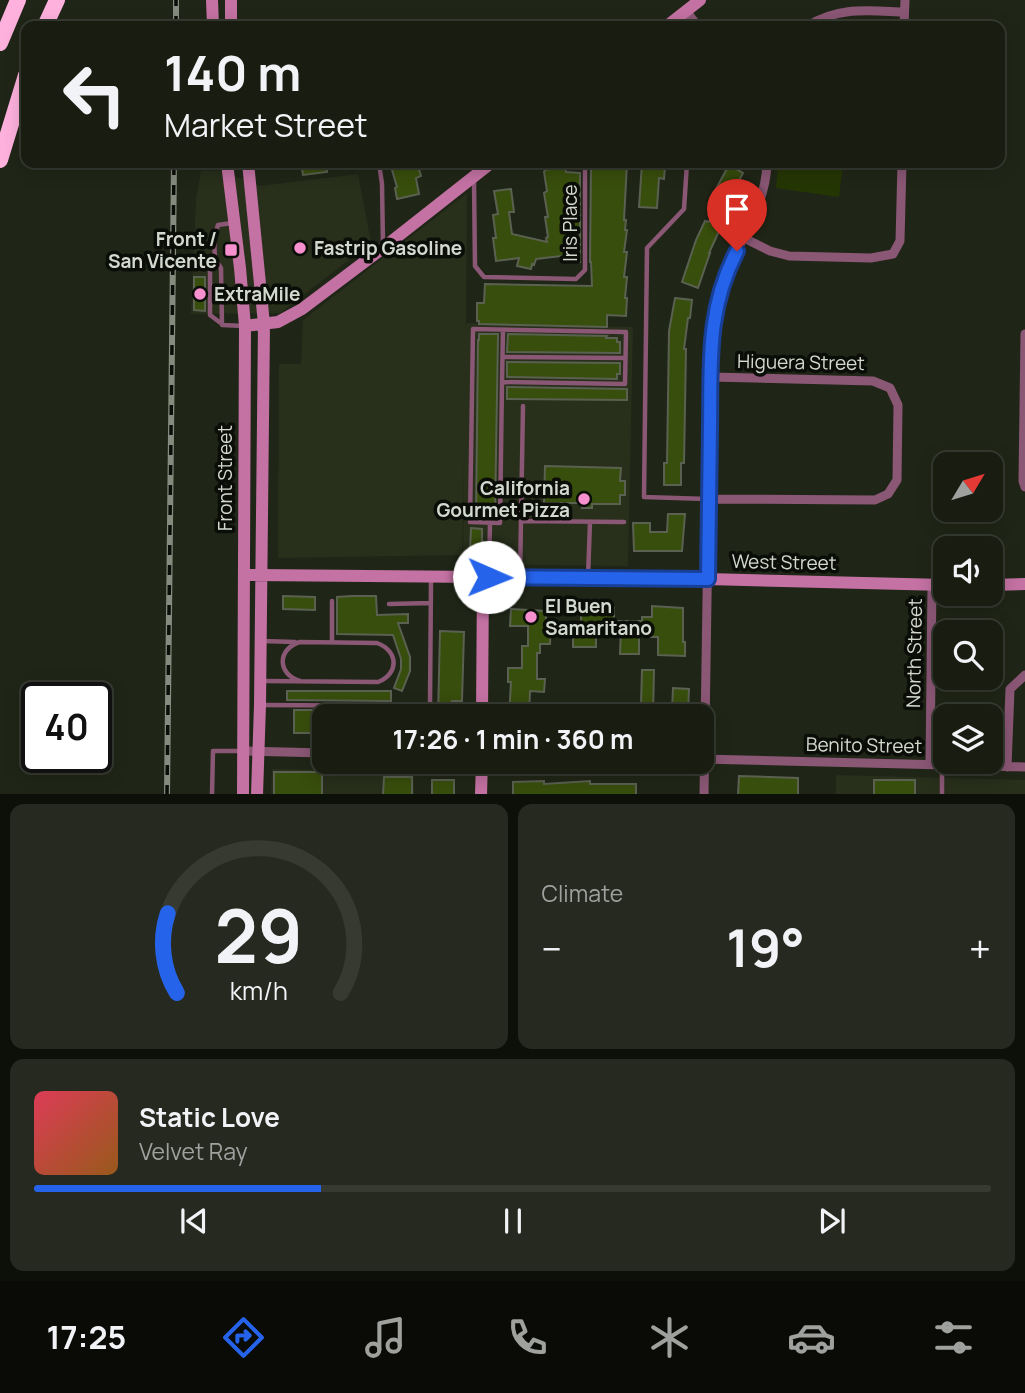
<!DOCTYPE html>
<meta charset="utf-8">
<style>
:root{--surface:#181c11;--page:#25291f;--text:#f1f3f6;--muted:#9fa19f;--line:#363a31;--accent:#2563eb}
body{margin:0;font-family:Manrope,sans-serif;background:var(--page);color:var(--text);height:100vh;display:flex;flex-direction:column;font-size:26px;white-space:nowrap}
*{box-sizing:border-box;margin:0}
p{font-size:23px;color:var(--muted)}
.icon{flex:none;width:38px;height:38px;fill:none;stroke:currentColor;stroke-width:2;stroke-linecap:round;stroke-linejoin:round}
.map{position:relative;height:794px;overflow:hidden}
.sheet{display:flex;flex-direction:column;gap:10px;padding:10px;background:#0d0f09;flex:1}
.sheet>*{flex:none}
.top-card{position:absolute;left:21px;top:21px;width:984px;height:147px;border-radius:14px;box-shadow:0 4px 18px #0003,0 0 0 2px var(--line);background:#181c11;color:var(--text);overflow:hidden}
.needle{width:46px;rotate:52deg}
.tools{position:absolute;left:933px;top:452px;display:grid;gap:14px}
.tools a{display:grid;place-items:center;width:70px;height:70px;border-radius:14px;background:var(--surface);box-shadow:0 4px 18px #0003,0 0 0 2px var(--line);font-size:35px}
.speed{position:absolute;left:21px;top:682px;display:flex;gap:14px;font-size:35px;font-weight:700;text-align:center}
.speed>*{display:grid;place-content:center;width:91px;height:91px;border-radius:50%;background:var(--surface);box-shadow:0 4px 18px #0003,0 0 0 2px var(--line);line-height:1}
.speed .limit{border:4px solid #111;border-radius:10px;background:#fff;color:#111}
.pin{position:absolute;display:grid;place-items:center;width:60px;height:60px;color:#fff;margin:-72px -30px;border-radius:50% 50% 50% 0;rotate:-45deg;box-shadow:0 0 7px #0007}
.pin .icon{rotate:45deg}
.me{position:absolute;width:77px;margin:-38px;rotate:91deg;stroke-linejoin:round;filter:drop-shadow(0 0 5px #0008)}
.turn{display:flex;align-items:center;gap:24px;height:147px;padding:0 28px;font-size:32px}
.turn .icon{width:91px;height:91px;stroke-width:2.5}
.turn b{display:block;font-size:49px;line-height:60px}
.big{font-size:52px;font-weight:700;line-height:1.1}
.sheet .card{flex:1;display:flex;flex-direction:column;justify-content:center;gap:10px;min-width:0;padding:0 24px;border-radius:14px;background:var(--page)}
.sheet .dial{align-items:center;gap:0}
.dial svg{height:182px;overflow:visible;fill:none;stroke:var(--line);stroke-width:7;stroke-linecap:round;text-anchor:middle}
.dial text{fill:var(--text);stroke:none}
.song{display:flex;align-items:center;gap:21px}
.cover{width:84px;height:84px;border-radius:10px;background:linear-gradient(135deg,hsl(350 70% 55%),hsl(30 70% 35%))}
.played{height:7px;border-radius:4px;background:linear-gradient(90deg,var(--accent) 30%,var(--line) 30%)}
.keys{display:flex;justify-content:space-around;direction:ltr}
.heat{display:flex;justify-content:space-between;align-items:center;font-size:38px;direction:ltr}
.sheet .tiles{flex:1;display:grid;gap:10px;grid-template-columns:1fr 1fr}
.card:last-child{grid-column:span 2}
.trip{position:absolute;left:312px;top:704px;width:402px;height:70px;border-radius:14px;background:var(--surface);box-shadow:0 4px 18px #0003,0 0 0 2px var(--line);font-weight:700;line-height:70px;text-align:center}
.tabs{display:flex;height:112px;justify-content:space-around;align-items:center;background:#0a0b07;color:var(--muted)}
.tabs .icon{width:49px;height:49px}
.tabs .selected{color:var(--accent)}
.tabs b{font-size:32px;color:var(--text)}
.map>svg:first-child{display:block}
</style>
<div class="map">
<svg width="1025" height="795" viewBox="0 0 1025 795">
<rect width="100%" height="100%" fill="#202617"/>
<path fill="#282f1b" d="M201,171h20l39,15 98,-12 13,69 -91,70 -89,1 5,-115z
M467,193l-1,130 167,4 -5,239 -165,-2 1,-102 -2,93 -184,3 1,-194h22l2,-44z
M272,769l142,2v23l-143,1z
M836,775l189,5v14l-189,1z"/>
<path fill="#253605" d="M778,163h65l-4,34 -63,-9z"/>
<path fill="#384e0c" stroke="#5a6151" stroke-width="2" d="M301,163h25l1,9 -24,3z
M390,163h27l4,13 -5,2 3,16 -22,5 -2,-11 2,-1z
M548,163h16l2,9 14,1v89h-10v-7l-34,4 -2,6 -2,-1 -1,5 -14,-3 2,-8 -23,3 -3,-23h3l-3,-23 5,-1 -4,-23 17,-2 3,23h-5l3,22 35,8 -1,-4 2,-1 -3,-20h3l-4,-24 3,-2 -3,-19 1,-2 4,-1z
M591,163h36l-3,57h2l-1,10h2l-3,22h3l-3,25h3l-2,21h2l-1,18 -19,-1v12l-128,-3v-3h-2v-18h7l1,-19 107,2 -1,-24h-1z
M642,163h16v3h7l-1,13 -5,-1 -2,30 -18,-1z
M729,165l14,8 -23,44 7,3 -6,12 -2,-1 -10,22h1l-12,35 -16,-6 14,-42 9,-19 4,1 8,-18 -7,-4z
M194,277h11v34l-11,-1z
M675,298l17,2 -2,18h-2l-4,31h2l-2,114h-3v22h-17v-22h3l2,-132z
M479,334h19l-3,182h-19l2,-176h1z
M508,334l99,2 -1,2h11v4h3v11l-113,-1z
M507,362l113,1v11h-3v5l-110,-2z
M507,387l120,2v11l-120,-1z
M545,466l76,2 -1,13h5v14h-5v9h-28v4h-10l1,-5h-39z
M668,514h17l-3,37h-48l-1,-28h17v9h17z
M471,528l11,1v22l-12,-1z
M283,596l32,1v13l-32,-1z
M352,596h24l1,19 31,-1v9h-10l12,34v14l-8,20 -8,-3 7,-19v-10l-8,-24 -56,-1v-37z
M581,605l33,2v14h28v-4h10v-11l31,2v34h2v14l-27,-1v-18h-19v17h-19l1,-26 -25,1v18h-23v-12h8z
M511,609l35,2v13h5l-1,20h-10v9h-3v26h8l-1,13 -14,-1 -1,25h-20l2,-34h-3v-14h14v-22h6v-20h-18z
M440,631l24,1 -2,69h-10v15h-14z
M642,670h12l-1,46h-34v-11h22z
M673,688l16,1 -1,23 -16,-1z
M287,691h104v10l-104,-1z
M294,710h27v23h-27z
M342,710l49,1v5h-49z
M274,772h48v23h-48z
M739,776l59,2v17h-60z
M384,777h28v18h-29z
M432,780h22v15h-22z
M874,780h41v15h-41z
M544,781v3l46,-3v3h46v11h-123v-13z"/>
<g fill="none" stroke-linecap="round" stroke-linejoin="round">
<path stroke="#8a5775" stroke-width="4.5" d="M379,163l3,21 1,62
M687,163l-3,46 -37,39 -3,249 63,2
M474,180l1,86 9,11 92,2 9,-9v-107
M232,223l-14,2 -4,13 1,21 6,9 1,57 22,1
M214,260l-4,9v46l12,9
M503,357l122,1
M502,382l-2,141 -30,-1 3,-193 153,3 -1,52 -123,-2 1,-52
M521,521l103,1
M489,574l1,-52
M520,577l3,-171
M588,577l2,-55
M389,604l42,-1
M262,641l33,1
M332,642v-41
M264,681l114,1c21,-8 21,-31 -1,-39l-77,-1c-23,7 -23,32 0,39
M260,705l167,1 3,-2 1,-125
M212,795l1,-44h29
M942,795v-31"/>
<path stroke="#8a5775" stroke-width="9" d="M686,11l12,15
M808,26c31,-20 62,-15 96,-14
M904,26l1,-26
M744,238l26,13 19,5 82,2 22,-4 7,-13 2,-78
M1025,334l-2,147 2,6
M709,499l166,1 13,-6 9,-14 1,-75 -8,-17 -17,-7 -162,-4
M243,751l81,2
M702,759l323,8
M930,764l2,-179
M1007,767l3,-78 15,-14
M704,795l7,-456c3,-26 8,-51 19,-74 16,-34 36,-64 37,-102"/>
<path stroke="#c472a3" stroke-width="12" d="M212,0l1,26
M231,0v26
M667,26l33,-26
M227,163l13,105 5,58 -2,469
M248,163l16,161 -4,381 -3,90
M245,326l33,-4 24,-13 81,-61 108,-85
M245,575l462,4 238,6
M990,585l35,-1
M482,716l1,-139
M481,795l1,-34"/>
<path stroke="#feb1dd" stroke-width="16" d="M45,26l12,-26
M0,43l18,-43
M0,160l26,-85"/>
<g stroke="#868b7f" stroke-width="6">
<path id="rail" d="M176,26v-26
M167,795l7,-632"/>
</g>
<use href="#rail" stroke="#0b0e08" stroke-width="3.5" stroke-dasharray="10" stroke-linecap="butt"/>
</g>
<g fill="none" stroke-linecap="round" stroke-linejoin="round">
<g stroke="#184099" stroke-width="18">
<path id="route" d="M489,577l219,2c1,-50 1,-100 2,-150 1,-64 -4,-119 27,-178"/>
</g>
<use href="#route" stroke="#2563eb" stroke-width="12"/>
</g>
<g fill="#f790ce" stroke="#0b0e08" stroke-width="2.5">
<circle cx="300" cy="248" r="7"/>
<rect x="224" y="243" width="14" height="14" rx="3.5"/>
<circle cx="200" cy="294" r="7"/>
<circle cx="584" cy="499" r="7"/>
<circle cx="531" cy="617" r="7"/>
</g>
<g text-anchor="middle" stroke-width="7" stroke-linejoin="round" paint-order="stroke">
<g font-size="19" fill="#d4d9cf" stroke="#0b0e08">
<text transform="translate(570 223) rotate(-90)" y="7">Iris Place</text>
<text transform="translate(801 362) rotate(1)" y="7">Higuera Street</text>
<text transform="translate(225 478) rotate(-90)" y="7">Front Street</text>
<text transform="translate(784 562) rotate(1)" y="7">West Street</text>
<text transform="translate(914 653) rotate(-89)" y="7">North Street</text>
<text transform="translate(864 745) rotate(1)" y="7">Benito Street</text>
</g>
<g font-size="19" font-weight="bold" fill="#d4d9cf" stroke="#0b0e08" text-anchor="start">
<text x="217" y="246" text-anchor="end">Front /<tspan x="217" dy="22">San Vicente</tspan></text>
<text x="314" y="255">Fastrip Gasoline</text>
<text x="214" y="301">ExtraMile</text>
<text x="570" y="495" text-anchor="end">California<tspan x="570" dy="22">Gourmet Pizza</tspan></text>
<text x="545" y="613">El Buen<tspan x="545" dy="22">Samaritano</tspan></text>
</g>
</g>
</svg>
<div class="tools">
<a><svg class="needle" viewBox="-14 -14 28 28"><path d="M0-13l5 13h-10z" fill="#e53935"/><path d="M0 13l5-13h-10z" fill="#9fa19f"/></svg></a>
<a><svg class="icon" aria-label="sound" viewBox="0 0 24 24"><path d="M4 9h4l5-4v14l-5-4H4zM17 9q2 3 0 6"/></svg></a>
<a><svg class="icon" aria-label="search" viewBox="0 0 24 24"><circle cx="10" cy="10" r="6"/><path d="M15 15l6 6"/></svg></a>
<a><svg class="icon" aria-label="layers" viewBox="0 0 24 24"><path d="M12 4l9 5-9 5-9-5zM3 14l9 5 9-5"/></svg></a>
</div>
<div class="speed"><div class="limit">40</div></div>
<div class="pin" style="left:737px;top:251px;background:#d93025"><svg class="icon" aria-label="arrive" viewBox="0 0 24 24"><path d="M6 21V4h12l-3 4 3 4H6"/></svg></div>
<svg class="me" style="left:489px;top:577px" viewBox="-20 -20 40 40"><circle r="19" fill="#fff"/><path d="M0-13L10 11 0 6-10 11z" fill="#2563eb"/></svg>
<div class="trip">17:26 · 1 min · 360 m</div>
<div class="top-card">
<div class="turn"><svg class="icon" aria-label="left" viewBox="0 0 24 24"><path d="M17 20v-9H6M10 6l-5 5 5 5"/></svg><div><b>140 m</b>Market Street</div></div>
</div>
</div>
<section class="sheet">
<div class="tiles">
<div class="card dial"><svg viewBox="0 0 100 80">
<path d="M14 69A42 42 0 1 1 86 69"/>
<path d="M14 69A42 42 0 0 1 10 34" stroke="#2563eb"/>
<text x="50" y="56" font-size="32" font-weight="700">29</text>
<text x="50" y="72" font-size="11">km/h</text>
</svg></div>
<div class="card"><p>Climate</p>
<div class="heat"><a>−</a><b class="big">19°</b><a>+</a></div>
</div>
<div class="card">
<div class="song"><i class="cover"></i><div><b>Static Love</b><p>Velvet Ray</p></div></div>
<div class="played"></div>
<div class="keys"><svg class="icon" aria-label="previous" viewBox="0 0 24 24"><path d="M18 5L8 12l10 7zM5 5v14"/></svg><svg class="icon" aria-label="pause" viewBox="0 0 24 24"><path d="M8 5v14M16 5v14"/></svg><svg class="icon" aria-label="next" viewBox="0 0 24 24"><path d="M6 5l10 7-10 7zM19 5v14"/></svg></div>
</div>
</div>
</section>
<nav class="tabs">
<b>17:25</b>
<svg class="icon selected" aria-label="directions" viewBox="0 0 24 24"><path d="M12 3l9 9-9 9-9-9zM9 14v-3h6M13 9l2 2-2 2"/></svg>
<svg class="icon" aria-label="music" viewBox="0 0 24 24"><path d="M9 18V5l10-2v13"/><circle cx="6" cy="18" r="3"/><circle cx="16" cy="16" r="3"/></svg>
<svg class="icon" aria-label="phone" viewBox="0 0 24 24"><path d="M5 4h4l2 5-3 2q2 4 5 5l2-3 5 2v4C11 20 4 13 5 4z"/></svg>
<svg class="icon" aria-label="climate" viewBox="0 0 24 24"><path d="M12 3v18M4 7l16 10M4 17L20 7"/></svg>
<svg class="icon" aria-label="car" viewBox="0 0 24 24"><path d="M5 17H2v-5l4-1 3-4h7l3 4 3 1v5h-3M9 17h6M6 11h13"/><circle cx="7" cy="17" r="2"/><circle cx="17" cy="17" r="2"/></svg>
<svg class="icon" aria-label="filters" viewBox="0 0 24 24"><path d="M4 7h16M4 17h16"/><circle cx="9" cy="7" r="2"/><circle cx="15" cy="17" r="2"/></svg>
</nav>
